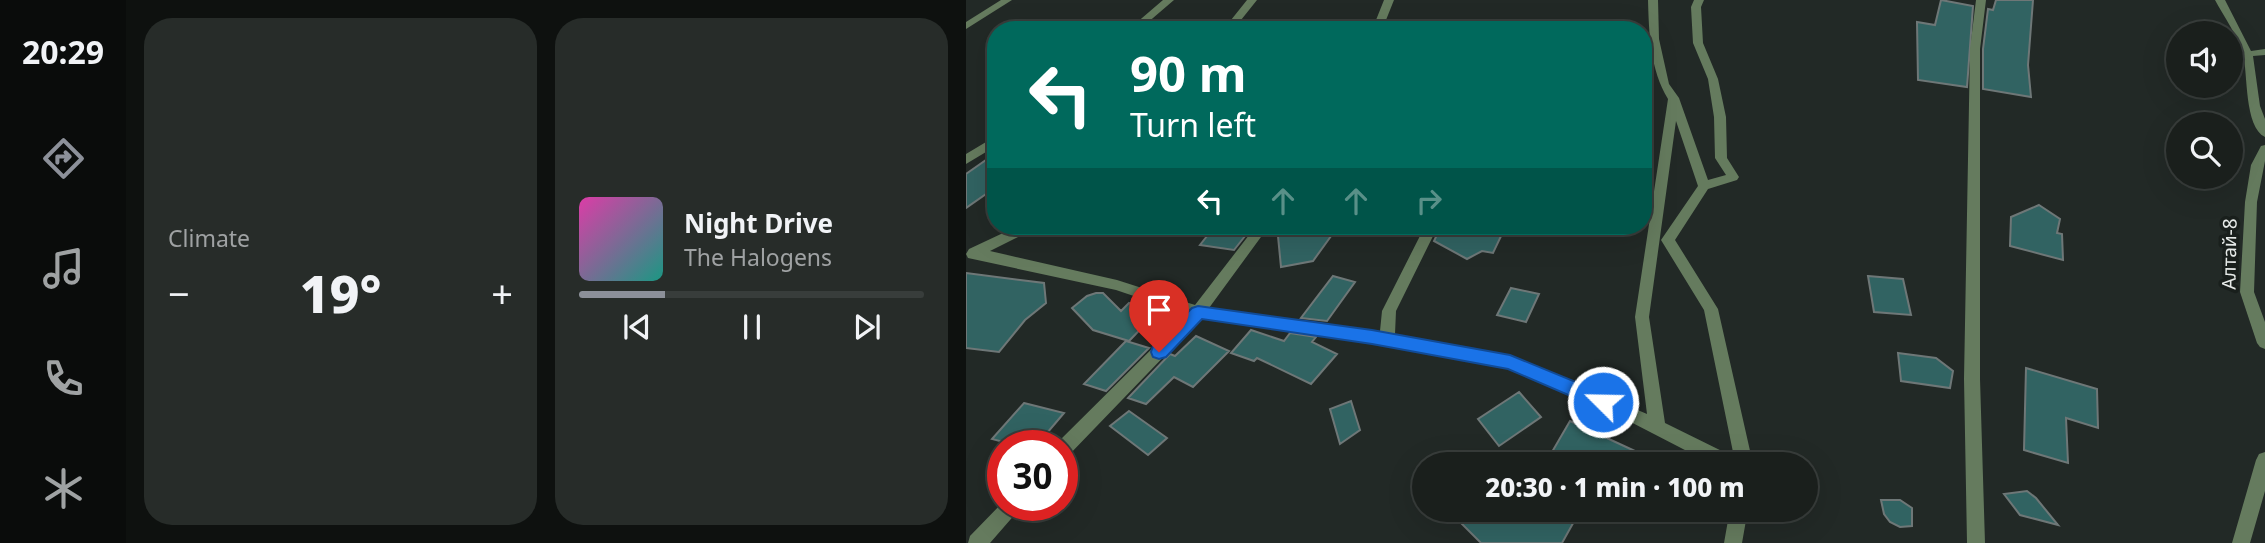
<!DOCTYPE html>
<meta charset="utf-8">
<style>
:root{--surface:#1a1f1c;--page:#272c29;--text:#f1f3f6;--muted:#9fa2a3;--line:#383d3b;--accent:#8c9099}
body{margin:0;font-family:"Noto Sans",sans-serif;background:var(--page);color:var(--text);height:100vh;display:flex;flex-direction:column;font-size:26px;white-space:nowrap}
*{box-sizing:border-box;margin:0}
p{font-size:23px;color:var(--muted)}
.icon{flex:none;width:38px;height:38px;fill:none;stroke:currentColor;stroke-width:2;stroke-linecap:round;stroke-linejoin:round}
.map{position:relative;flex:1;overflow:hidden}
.details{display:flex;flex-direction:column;gap:18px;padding:18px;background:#0e110f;width:840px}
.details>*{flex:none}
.top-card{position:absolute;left:21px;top:21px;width:665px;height:214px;border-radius:28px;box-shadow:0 7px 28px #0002,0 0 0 2px var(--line);background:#00695c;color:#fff;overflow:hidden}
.fabs{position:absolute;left:1200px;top:21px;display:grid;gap:14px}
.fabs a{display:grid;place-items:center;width:77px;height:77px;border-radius:50%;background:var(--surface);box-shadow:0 7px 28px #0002,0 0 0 2px var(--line);font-size:35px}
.speed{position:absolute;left:21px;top:430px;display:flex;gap:14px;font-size:35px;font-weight:700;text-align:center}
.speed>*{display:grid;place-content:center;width:91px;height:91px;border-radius:50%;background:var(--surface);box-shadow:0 7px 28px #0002,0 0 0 2px var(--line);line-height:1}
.speed .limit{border:10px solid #d22;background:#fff;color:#111}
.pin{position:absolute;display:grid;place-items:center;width:60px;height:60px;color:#fff;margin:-72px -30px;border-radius:50% 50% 50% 0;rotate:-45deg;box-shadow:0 0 7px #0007}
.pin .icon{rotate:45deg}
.me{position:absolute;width:77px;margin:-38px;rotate:293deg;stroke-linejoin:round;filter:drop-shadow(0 0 5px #0008)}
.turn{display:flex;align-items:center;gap:24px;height:147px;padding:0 28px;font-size:32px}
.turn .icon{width:91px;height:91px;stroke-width:2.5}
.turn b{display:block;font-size:49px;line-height:60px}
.lanes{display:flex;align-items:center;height:66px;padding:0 28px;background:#0003;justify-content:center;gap:35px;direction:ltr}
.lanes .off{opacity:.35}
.big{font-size:52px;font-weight:800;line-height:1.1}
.details .card{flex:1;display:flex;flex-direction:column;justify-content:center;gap:10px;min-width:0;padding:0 24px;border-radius:28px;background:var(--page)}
.song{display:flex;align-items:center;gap:21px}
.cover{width:84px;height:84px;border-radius:10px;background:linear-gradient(135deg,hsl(320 70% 55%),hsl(170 70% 35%))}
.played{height:7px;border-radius:4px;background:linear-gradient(90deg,var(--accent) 25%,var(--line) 25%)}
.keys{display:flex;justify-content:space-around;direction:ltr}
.heat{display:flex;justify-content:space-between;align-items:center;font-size:38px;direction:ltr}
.details .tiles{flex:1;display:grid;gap:18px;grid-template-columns:repeat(2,1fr)}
.trip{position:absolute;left:446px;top:452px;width:406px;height:70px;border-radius:35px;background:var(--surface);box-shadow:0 7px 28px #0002,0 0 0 2px var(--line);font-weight:800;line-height:70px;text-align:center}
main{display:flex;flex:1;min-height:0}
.tab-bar{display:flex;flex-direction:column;width:126px;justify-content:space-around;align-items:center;background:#0a0c0b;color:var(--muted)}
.tab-bar .icon{width:49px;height:49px}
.tab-bar .active{color:var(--accent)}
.tab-bar b{font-size:32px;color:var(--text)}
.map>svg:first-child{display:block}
</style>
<main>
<nav class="tab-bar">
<b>20:29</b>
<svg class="icon active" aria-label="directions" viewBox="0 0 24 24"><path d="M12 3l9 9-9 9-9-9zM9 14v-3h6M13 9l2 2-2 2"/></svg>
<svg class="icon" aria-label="music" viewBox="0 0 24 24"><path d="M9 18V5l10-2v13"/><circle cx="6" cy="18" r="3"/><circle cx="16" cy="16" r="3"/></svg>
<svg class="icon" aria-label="phone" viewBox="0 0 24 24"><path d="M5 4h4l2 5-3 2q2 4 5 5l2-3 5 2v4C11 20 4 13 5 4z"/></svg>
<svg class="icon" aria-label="climate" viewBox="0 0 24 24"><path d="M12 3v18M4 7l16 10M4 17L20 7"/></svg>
</nav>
<section class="details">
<div class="tiles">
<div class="card"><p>Climate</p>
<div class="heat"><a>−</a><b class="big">19°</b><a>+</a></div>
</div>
<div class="card">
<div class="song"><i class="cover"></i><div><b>Night Drive</b><p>The Halogens</p></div></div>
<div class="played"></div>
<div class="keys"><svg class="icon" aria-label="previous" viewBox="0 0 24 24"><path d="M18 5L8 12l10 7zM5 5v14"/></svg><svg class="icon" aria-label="pause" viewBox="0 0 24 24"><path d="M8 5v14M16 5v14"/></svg><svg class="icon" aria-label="next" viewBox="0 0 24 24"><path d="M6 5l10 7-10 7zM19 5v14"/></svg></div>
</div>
</div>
</section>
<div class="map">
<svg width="1299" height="543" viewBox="0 0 1299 543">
<rect width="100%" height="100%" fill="#222926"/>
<path fill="#316362" stroke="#6e7777" stroke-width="2" d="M975,0l32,6 -6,81 -49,-7 -1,-58 18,3z
M1030,0h37l-5,65 3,32 -48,-8v-40l5,-40 5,1z
M30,153v34l-30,21v-34z
M1073,205l21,14 -3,14 5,1 1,26 -53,-14 1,-29z
M249,226h38l-19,24 -34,-5z
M311,226h27l30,6 -21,29 -32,6z
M475,226h32l30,6 -10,21 -11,-2 -15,8 -33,-18z
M0,273l78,10 2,20 -21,17 -26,32 -33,-4z
M367,276l22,6 -28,39 -26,-3z
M902,276l35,3 8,36 -37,-3z
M545,288l28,6 -13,28 -29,-7z
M130,293h7l18,18 8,-8 28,9 -28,29 -36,-11 -21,-22 15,-12z
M285,330l33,11 6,-8 26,4 -4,5 25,12 -26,30 -54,-26 -3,3 -23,-8z
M230,336l33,15 -36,36 -19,-10 -28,27 -18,-6 42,-44 5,2z
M160,341l23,7 -43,43 -22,-7z
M932,353l38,5 17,13 -3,17 -49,-7z
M1060,368l71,21 1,39 -32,-10 2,45 -44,-13z
M553,392l22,25 -42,29 -21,-27z
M385,401l9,29 -20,14 -10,-35z
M58,403l40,10 -28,33h-17l-27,-7z
M163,411l38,27 -19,17 -38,-29z
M604,421l93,43h-118z
M1061,491l9,7 22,27 -38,-10 -16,-21z
M915,500h19l12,8v18l-12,1 -10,-5 -6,-8z
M481,509h134l-19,34h-81z"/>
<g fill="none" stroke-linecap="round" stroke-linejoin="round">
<path fill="#657b5e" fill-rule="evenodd" d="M35,0h11l-46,29v-7z
M197,0h11l-35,30h-11z
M281,0h10l-24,30h-10z
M418,0h10l-12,30h-10z
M682,0h10l1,39 10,45 10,14 29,82 18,-5 -11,-17 -1,-41 -6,-38 -15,-36 -2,-36 3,-7h10l-3,7 2,36 15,36 8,38 1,41 12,19 -2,3 -29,9 -33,51 43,69 35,155h-41l-91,-47 -113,-49 -136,-26 -171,-24 -133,138 -6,2v-12h-7l1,-2 131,-130 -71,-24 -148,-32 -2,-4 3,-5 49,-23h18l-2,3 -44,22 127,29 78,25 61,-79h13l-60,82 171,23 2,-20 43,-85h13l-42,85 -1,23 115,21 137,59 -12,-97 33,-218c-18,-30 -19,-65 -20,-99zM710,121l22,65 -37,54 43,70 30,147 -69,-34 -16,-106z
M1010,0h10l-6,49v330l5,164h-18l-3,-164 6,-330z
M1249,0h10l26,51 14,-2v6l-12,1 7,50 5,13v18c-21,-10 -17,-64 -22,-83 -5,-18 -19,-37 -28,-54z
M30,136v10l-30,18v-10z
M1299,145v16l-8,41 -3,90 11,30v27l-5,-2 -3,-4 -17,-51 5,-90 6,-37 10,-19z
M1299,452v39l-15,52h-18l24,-83 3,-6z
M37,502v4h17l-3,6 -27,31h-22l2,-7z
M764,509h18l-6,34h-18z"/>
</g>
<path fill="#1a73e8" stroke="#114b97" stroke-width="2" d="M232,306l174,24 138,25 100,41 3,6 -3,6 -7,2 -95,-41 -136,-25 -170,-25 -36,38 -7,2 -6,-2 -2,-5 2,-6 39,-38z"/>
<g text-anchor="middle" stroke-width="7" stroke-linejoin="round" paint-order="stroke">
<g font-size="19" fill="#e5e9e7" stroke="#191f1c">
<text transform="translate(1263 254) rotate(-89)" y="7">Алтай-8</text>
</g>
</g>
</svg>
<div class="fabs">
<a><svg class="icon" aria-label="sound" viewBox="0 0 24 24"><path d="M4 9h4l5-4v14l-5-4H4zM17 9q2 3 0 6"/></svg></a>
<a><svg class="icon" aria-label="search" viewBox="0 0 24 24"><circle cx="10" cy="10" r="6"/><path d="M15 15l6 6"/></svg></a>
</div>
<div class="speed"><div class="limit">30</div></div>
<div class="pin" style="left:193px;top:352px;background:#d93025"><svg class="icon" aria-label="arrive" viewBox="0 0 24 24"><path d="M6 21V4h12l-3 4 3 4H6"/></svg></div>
<svg class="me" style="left:637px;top:402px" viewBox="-20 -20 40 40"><circle r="17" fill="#1a73e8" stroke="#fff" stroke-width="3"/><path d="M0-11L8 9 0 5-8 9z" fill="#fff"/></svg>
<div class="trip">20:30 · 1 min · 100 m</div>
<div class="top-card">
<div class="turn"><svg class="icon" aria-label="left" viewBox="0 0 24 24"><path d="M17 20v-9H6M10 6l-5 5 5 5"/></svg><div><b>90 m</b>Turn left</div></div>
<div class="lanes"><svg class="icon" aria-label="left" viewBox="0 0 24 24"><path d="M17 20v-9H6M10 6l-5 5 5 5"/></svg><svg class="icon off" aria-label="ahead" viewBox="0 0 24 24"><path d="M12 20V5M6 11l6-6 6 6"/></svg><svg class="icon off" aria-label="ahead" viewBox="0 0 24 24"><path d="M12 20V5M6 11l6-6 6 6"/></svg><svg class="icon off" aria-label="right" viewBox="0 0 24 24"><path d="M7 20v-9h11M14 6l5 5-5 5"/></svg></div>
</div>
</div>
</main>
